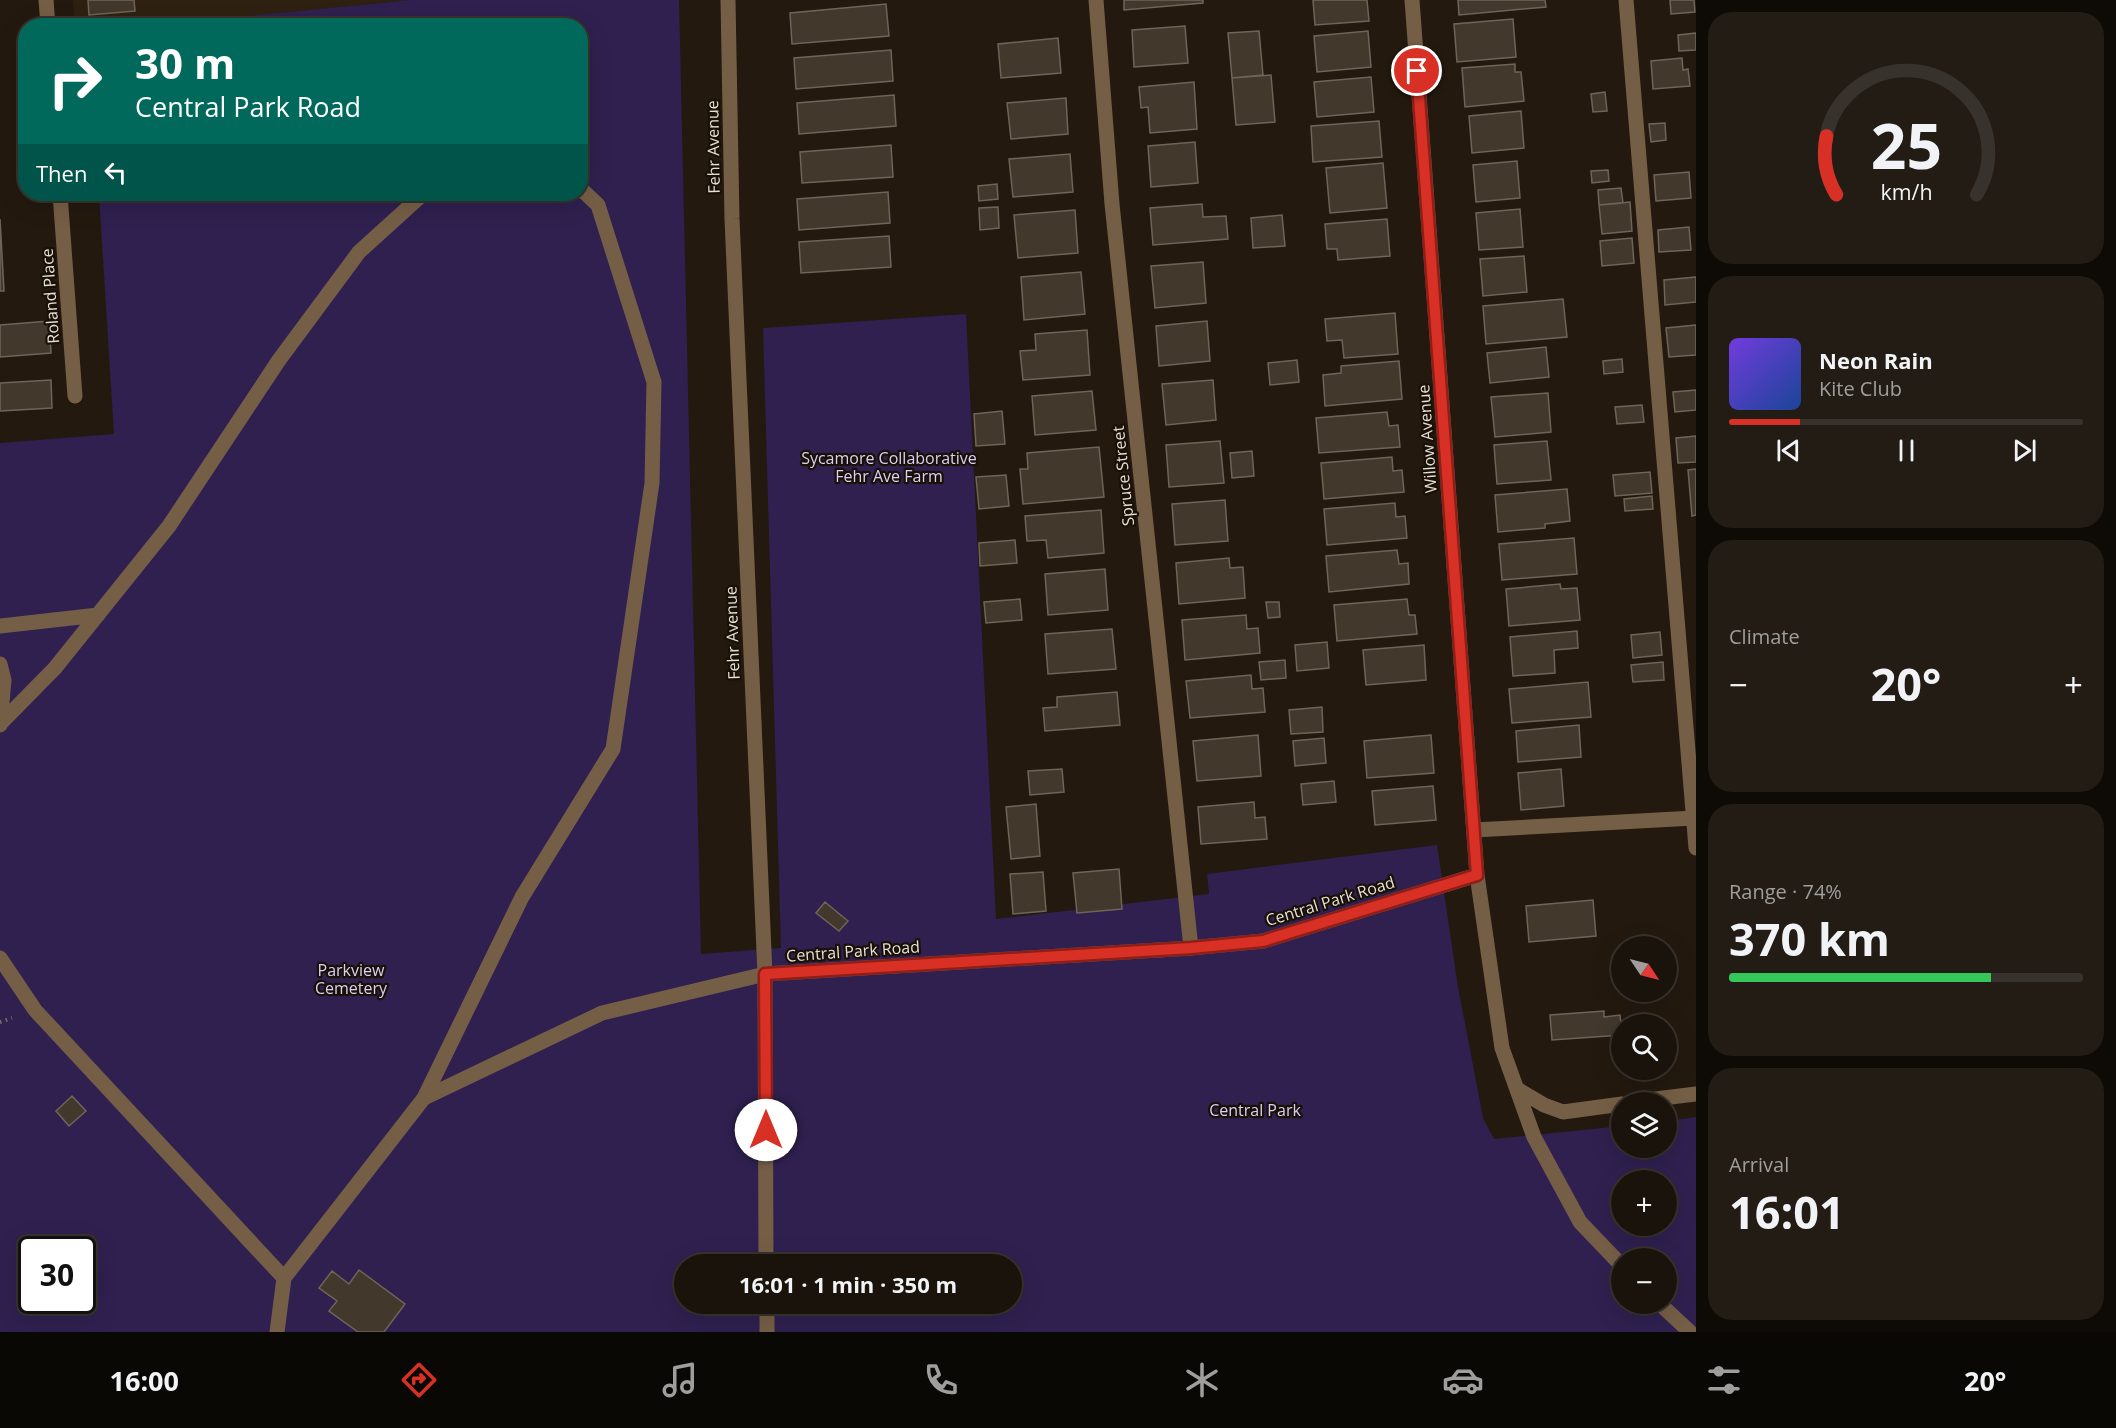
<!DOCTYPE html>
<meta charset="utf-8">
<style>
:root{--surface:#1a130b;--page:#231c14;--text:#f1f3f6;--muted:#9f9e9d;--line:#38322c;--accent:#d93025}
body{margin:0;font-family:"Open Sans",sans-serif;background:var(--page);color:var(--text);height:100vh;display:flex;flex-direction:column;font-size:22px;white-space:nowrap}
*{box-sizing:border-box;margin:0}
p{font-size:20px;color:var(--muted)}
.icon{flex:none;width:33px;height:33px;fill:none;stroke:currentColor;stroke-width:2;stroke-linecap:round;stroke-linejoin:round}
.map{position:relative;flex:1;overflow:hidden}
.panel{display:flex;flex-direction:column;gap:12px;padding:12px;background:#0e0a06;width:420px}
.panel>*{flex:none}
.hud{position:absolute;left:18px;top:18px;width:570px;height:183px;border-radius:24px;box-shadow:0 6px 24px #0002,0 0 0 2px var(--line);background:#00695c;color:#fff;overflow:hidden}
.needle{width:39px;rotate:125deg}
.tools{position:absolute;left:1611px;top:936px;display:grid;gap:12px}
.tools a{display:grid;place-items:center;width:66px;height:66px;border-radius:50%;background:var(--surface);box-shadow:0 6px 24px #0002,0 0 0 2px var(--line);font-size:30px}
.speed{position:absolute;left:18px;top:1236px;display:flex;gap:12px;font-size:30px;font-weight:700;text-align:center}
.speed>*{display:grid;place-content:center;width:78px;height:78px;border-radius:50%;background:var(--surface);box-shadow:0 6px 24px #0002,0 0 0 2px var(--line);line-height:1}
.speed .limit{border:3px solid #111;border-radius:9px;background:#fff;color:#111}
.pin{position:absolute;display:grid;place-items:center;width:51px;height:51px;color:#fff;margin:-26px;border:3px solid #fff;border-radius:50%;box-shadow:0 2px 6px #0007}
.me{position:absolute;width:66px;margin:-33px;rotate:0deg;stroke-linejoin:round;filter:drop-shadow(0 0 4px #0008)}
.turn{display:flex;align-items:center;gap:21px;height:126px;padding:0 18px;font-size:27px}
.turn .icon{width:78px;height:78px;stroke-width:2.5}
.turn b{display:block;font-size:42px;line-height:51px}
.then{display:flex;align-items:center;height:57px;padding:0 18px;background:#0003;gap:12px;font-size:22px}
.big{font-size:45px;font-weight:700;line-height:1.1}
.panel .tile{flex:1;display:flex;flex-direction:column;justify-content:center;gap:9px;min-width:0;padding:0 21px;border-radius:24px;background:var(--page)}
.panel .dial{align-items:center;gap:0}
.dial svg{height:156px;overflow:visible;fill:none;stroke:var(--line);stroke-width:7;stroke-linecap:round;text-anchor:middle}
.dial text{fill:var(--text);stroke:none}
.song{display:flex;align-items:center;gap:18px}
.cover{width:72px;height:72px;border-radius:9px;background:linear-gradient(135deg,hsl(260 70% 55%),hsl(220 70% 35%))}
.played{height:6px;border-radius:3px;background:linear-gradient(90deg,var(--accent) 20%,var(--line) 20%)}
.keys{display:flex;justify-content:space-around;direction:ltr}
.heat{display:flex;justify-content:space-between;align-items:center;font-size:33px;direction:ltr}
.charge{height:9px;border-radius:4px;background:linear-gradient(90deg,#34c759 74%,var(--line) 0)}
.trip{position:absolute;left:674px;top:1254px;width:348px;height:60px;border-radius:30px;background:var(--surface);box-shadow:0 6px 24px #0002,0 0 0 2px var(--line);font-weight:700;line-height:60px;text-align:center}
.tab-bar{display:flex;height:96px;justify-content:space-around;align-items:center;background:#0a0804;color:var(--muted)}
.tab-bar .icon{width:42px;height:42px}
.tab-bar .current{color:var(--accent)}
.tab-bar b{font-size:27px;color:var(--text)}
main{display:flex;flex:1;min-height:0}
.map>svg:first-child{display:block}
</style>
<main>
<div class="map">
<svg width="1696" height="1332" viewBox="0 0 1696 1332">
<rect width="100%" height="100%" fill="#23190f"/>
<path fill="#2f2112" d="M73,0h338l-255,26 -81,-1z"/>
<path fill="#2f204f" fill-rule="evenodd" d="M411,0h268l22,954 80,-6 -18,-620 203,-14 30,605 213,-25 -2,-20 230,-29 21,142 25,131 11,21 127,-13 1,22h44l1,-27 29,-4v215h-1696v-889l114,-9 -15,-240h481v-168l-424,-1zM1622,1180h44v46h-44zM32,1250h50v50h-50zM1622,1258h44v46h-44zM684,1264h327v40h-327z"/>
<path fill="#42382c" stroke="#706458" stroke-width="1.5" d="M88,0h46l1,11 -46,4z
M1124,0h79v3l-79,7z
M1313,0h54l2,21 -54,4z
M1458,0h87l1,7 -87,8z
M1670,0h24l1,12 -24,2z
M886,4l3,32 -97,8 -2,-31z
M1513,19l3,38 -59,5 -3,-38z
M1185,26l3,37 -54,4 -2,-37z
M1259,31l4,44 -31,3 -4,-45z
M1368,31l3,36 -54,5 -3,-36z
M1696,33v17l-17,1 -1,-16z
M1058,38l3,35 -60,5 -3,-34z
M891,50l2,31 -97,8 -2,-31z
M1682,58l1,12 5,-1 2,17 -37,3 -2,-28z
M1515,64v8h6l3,29 -59,6 -3,-39z
M1271,75l4,47 -39,3 -4,-47z
M1371,77l3,35 -57,5 -3,-35z
M1194,82l3,47 -47,4 -2,-26 -7,1 -2,-21z
M1605,92l2,19 -14,1 -2,-18z
M894,95l2,31 -97,8 -2,-31z
M1066,98l2,36 -57,5 -4,-36z
M1521,111l3,37 -52,5 -3,-37z
M1379,121l3,36 -69,5 -2,-36z
M1665,123l1,17 -15,2 -2,-18z
M1195,142l3,41 -47,4 -3,-41z
M891,145l2,32 -91,6 -2,-31z
M1070,154l3,38 -60,5 -4,-38z
M1517,161l3,37 -44,4 -3,-37z
M1383,163l4,45 -57,5 -4,-45z
M1608,170l1,11 -17,2 -1,-12z
M1689,172l2,26 -35,3 -2,-26z
M997,184l1,15 -19,2 -1,-15z
M1621,188l2,15 -24,2 -1,-15z
M888,192l2,31 -91,7 -2,-31z
M1630,202l2,29 -30,3 -3,-29z
M1202,204l1,13 23,-1 2,23 -75,6 -3,-37z
M998,207l1,21 -19,2 -1,-22z
M1520,209l3,38 -44,3 -3,-37z
M1075,210l3,43 -60,5 -4,-43z
M1282,215l3,31 -32,2 -2,-30z
M0,219l4,72h-4z
M1387,219l3,37 -52,4 -1,-11h-10l-2,-25z
M1689,227l2,23 -32,2 -1,-22z
M889,236l2,31 -90,6 -2,-31z
M1632,238l2,25 -32,3 -2,-25z
M1524,256l3,36 -44,4 -3,-37z
M1203,262l3,41 -51,5 -4,-42z
M1081,272l4,42 -61,6 -3,-43z
M1696,277v25l-31,3 -1,-25z
M1563,299l4,38 -81,7 -3,-38z
M1395,313l3,41 -54,4 -2,-18 -15,1 -2,-22z
M49,321l2,32 -51,4v-32z
M1207,321l3,40 -51,5 -3,-40z
M1696,325v30l-27,2 -3,-29z
M1087,330l3,45 -67,5 -3,-29 16,-1 -1,-16z
M1546,347l3,30 -59,6 -3,-30z
M1622,359l1,13 -19,2 -1,-13z
M1297,360l2,22 -29,3 -2,-22z
M1399,361l3,38 -77,7 -2,-31 18,-2v-7z
M51,380l1,28 -52,3v-28z
M1213,380l3,40 -50,5 -4,-41z
M1696,390v20l-21,2 -2,-20z
M1092,391l4,39 -61,5 -3,-39z
M1548,393l3,39 -56,5 -4,-40z
M1642,405l2,17 -27,2 -2,-17z
M1002,411l3,33 -29,2 -2,-32z
M1387,412l2,14 9,-1 2,22 -81,6 -3,-35z
M1696,436v26l-18,1 -2,-25z
M1220,441l4,42 -55,4 -3,-42z
M1547,441l4,39 -54,4 -3,-39z
M1099,447l5,50 -81,7 -3,-35h8l-1,-16z
M1252,451l2,25 -22,2 -2,-25z
M1392,457l1,14 9,-1 2,22 -80,7 -3,-36z
M1696,469v46l-4,1 -4,-46z
M1650,472l2,21 -37,3 -2,-21z
M1006,475l3,31 -30,3 -3,-32z
M1567,489l3,32 -25,3v4l-47,4 -3,-37z
M1652,496l1,13 -28,2 -1,-12z
M1225,500l3,41 -53,4 -3,-41z
M1395,503l1,14 9,-1 2,22 -80,7 -3,-36z
M1101,510l3,43 -56,5 -2,-18 -19,1 -2,-25z
M1574,538l3,36 -75,6 -3,-36z
M1015,540l2,23 -37,3 -1,-23z
M1397,550l2,14 9,-1 1,21 -80,8 -3,-36z
M1229,558l1,10 13,-1 2,31 -66,6 -3,-41z
M1105,569l3,41 -60,5 -3,-41z
M1560,584l1,5 16,-1 3,32 -71,6 -3,-37z
M1020,599l2,21 -36,3 -2,-21z
M1407,599l2,16h6l2,19 -80,7 -3,-36z
M1266,602h13l1,15 -12,1z
M1246,615l1,14 11,-1 2,25 -75,7 -3,-40z
M1112,629l4,40 -68,5 -3,-40z
M1577,631l1,17 -24,2 1,23 -42,3 -3,-39z
M1660,632l2,23 -29,3 -2,-23z
M1327,642l2,26 -32,3 -2,-26z
M1424,645l2,35 -60,5 -3,-35z
M1285,660l1,18 -25,2 -2,-18z
M1663,662l1,18 -31,2 -2,-17z
M1251,675l1,14 11,-1 2,24 -75,6 -4,-37z
M1588,682l3,35 -79,6 -3,-34z
M1117,692l3,33 -75,6 -2,-23 14,-1v-10z
M1322,707l1,25 -32,2 -2,-24z
M1579,725l2,32 -63,5 -2,-31z
M1258,735l3,41 -64,5 -4,-40z
M1431,735l3,38 -67,5 -3,-37z
M1324,738l2,25 -31,3 -2,-25z
M1062,769l2,23 -34,3 -2,-24z
M1561,769l3,37 -43,4 -3,-37z
M1334,781l2,21 -33,3 -2,-21z
M1433,786l3,34 -61,5 -3,-34z
M1254,802l1,16 10,-1 2,22 -66,5 -3,-37z
M1036,804l4,52 -29,3 -5,-52z
M1119,869l3,40 -45,4 -4,-40z
M1043,872l3,39 -33,3 -3,-40z
M1593,900l3,36 -67,6 -3,-36z
M825,902l23,19 -9,10 -23,-18z
M1604,1011v6l16,-2 2,20 -70,5 -2,-25z
M72,1096l14,15 -17,15 -13,-15z
M359,1270l46,34 -21,28h-26l-29,-21 8,-10 -18,-13 13,-17 17,13z"/>
<g fill="none" stroke-linecap="round" stroke-linejoin="round">
<path stroke="#7a7269" stroke-width="4" stroke-dasharray="1.5 4.5" stroke-linecap="butt" d="M0,1022l12,-4"/>
<path stroke="#755e46" stroke-width="15" d="M46,0l2,26
M728,0l4,219 33,755 1,290
M1096,0l16,204 79,744
M1412,0l65,875 25,173 32,89 46,85 42,44
M1626,0l70,848
M60,194l15,202
M0,626l98,-11
M0,664l4,16 -4,45
M1,723l54,-55 114,-142 110,-166 80,-108 64,-58
M1474,830l220,-12
M0,958l35,52 249,268
M1517,1089l27,16 19,7 59,-8
M424,1098l98,-201 91,-148 39,-266 2,-101 -56,-177 -18,-17
M1631,1102l65,-8
M767,1304v28
M1660,1304l30,28
M277,1332l7,-54 140,-180 178,-85 163,-39 426,-26 72,-7 214,-66"/>
</g>
<g fill="none" stroke-linecap="round" stroke-linejoin="round">
<g stroke="#8d1f18" stroke-width="15">
<path id="route" d="M766,1130l-1,-156 426,-26 72,-7 214,-66 -60,-804"/>
</g>
<use href="#route" stroke="#d93025" stroke-width="10"/>
</g>
<g text-anchor="middle" stroke-width="4.5" stroke-linejoin="round" paint-order="stroke">
<g font-size="16" fill="#e6dfd8" stroke="#191006">
<text transform="translate(713 147) rotate(-91)" y="6">Fehr Avenue</text>
<text transform="translate(50 296) rotate(-94)" y="6">Roland Place</text>
<text transform="translate(1427 439) rotate(-94)" y="6">Willow Avenue</text>
<text transform="translate(1123 476) rotate(-96)" y="6">Spruce Street</text>
<text transform="translate(732 633) rotate(-92)" y="6">Fehr Avenue</text>
<text transform="translate(1330 901) rotate(-17)" y="6">Central Park Road</text>
<text transform="translate(853 951) rotate(-4)" y="6">Central Park Road</text>
</g>
<g font-size="16" fill="#d9d0f7" stroke="#191006">
<text x="889" y="464">Sycamore Collaborative<tspan x="889" dy="18">Fehr Ave Farm</tspan></text>
<text x="351" y="976">Parkview<tspan x="351" dy="18">Cemetery</tspan></text>
<text x="1255" y="1116">Central Park</text>
</g>
</g>
</svg>
<div class="tools">
<a><svg class="needle" viewBox="-14 -14 28 28"><path d="M0-13l5 13h-10z" fill="#e53935"/><path d="M0 13l5-13h-10z" fill="#9f9e9d"/></svg></a>
<a><svg class="icon" aria-label="search" viewBox="0 0 24 24"><circle cx="10" cy="10" r="6"/><path d="M15 15l6 6"/></svg></a>
<a><svg class="icon" aria-label="layers" viewBox="0 0 24 24"><path d="M12 4l9 5-9 5-9-5zM3 14l9 5 9-5"/></svg></a>
<a>+</a>
<a>−</a>
</div>
<div class="speed"><div class="limit">30</div></div>
<div class="pin" style="left:1417px;top:71px;background:#d93025"><svg class="icon" aria-label="arrive" viewBox="0 0 24 24"><path d="M6 21V4h12l-3 4 3 4H6"/></svg></div>
<svg class="me" style="left:766px;top:1130px" viewBox="-20 -20 40 40"><circle r="19" fill="#fff"/><path d="M0-13L10 11 0 6-10 11z" fill="#d93025"/></svg>
<div class="trip">16:01 · 1 min · 350 m</div>
<div class="hud">
<div class="turn"><svg class="icon" aria-label="right" viewBox="0 0 24 24"><path d="M7 20v-9h11M14 6l5 5-5 5"/></svg><div><b>30 m</b>Central Park Road</div></div>
<div class="then">Then<svg class="icon" aria-label="left" viewBox="0 0 24 24"><path d="M17 20v-9H6M10 6l-5 5 5 5"/></svg></div>
</div>
</div>
<section class="panel">
<div class="tile dial"><svg viewBox="0 0 100 80">
<path d="M14 69A42 42 0 1 1 86 69"/>
<path d="M14 69A42 42 0 0 1 9 39" stroke="#d93025"/>
<text x="50" y="56" font-size="32" font-weight="700">25</text>
<text x="50" y="72" font-size="11">km/h</text>
</svg></div>
<div class="tile">
<div class="song"><i class="cover"></i><div><b>Neon Rain</b><p>Kite Club</p></div></div>
<div class="played"></div>
<div class="keys"><svg class="icon" aria-label="previous" viewBox="0 0 24 24"><path d="M18 5L8 12l10 7zM5 5v14"/></svg><svg class="icon" aria-label="pause" viewBox="0 0 24 24"><path d="M8 5v14M16 5v14"/></svg><svg class="icon" aria-label="next" viewBox="0 0 24 24"><path d="M6 5l10 7-10 7zM19 5v14"/></svg></div>
</div>
<div class="tile"><p>Climate</p>
<div class="heat"><a>−</a><b class="big">20°</b><a>+</a></div>
</div>
<div class="tile"><p>Range · 74%</p><b class="big">370 km</b><div class="charge"></div></div>
<div class="tile"><p>Arrival</p><b class="big">16:01</b></div>
</section>
</main>
<nav class="tab-bar">
<b>16:00</b>
<svg class="icon current" aria-label="directions" viewBox="0 0 24 24"><path d="M12 3l9 9-9 9-9-9zM9 14v-3h6M13 9l2 2-2 2"/></svg>
<svg class="icon" aria-label="music" viewBox="0 0 24 24"><path d="M9 18V5l10-2v13"/><circle cx="6" cy="18" r="3"/><circle cx="16" cy="16" r="3"/></svg>
<svg class="icon" aria-label="phone" viewBox="0 0 24 24"><path d="M5 4h4l2 5-3 2q2 4 5 5l2-3 5 2v4C11 20 4 13 5 4z"/></svg>
<svg class="icon" aria-label="climate" viewBox="0 0 24 24"><path d="M12 3v18M4 7l16 10M4 17L20 7"/></svg>
<svg class="icon" aria-label="car" viewBox="0 0 24 24"><path d="M5 17H2v-5l4-1 3-4h7l3 4 3 1v5h-3M9 17h6M6 11h13"/><circle cx="7" cy="17" r="2"/><circle cx="17" cy="17" r="2"/></svg>
<svg class="icon" aria-label="filters" viewBox="0 0 24 24"><path d="M4 7h16M4 17h16"/><circle cx="9" cy="7" r="2"/><circle cx="15" cy="17" r="2"/></svg>
<b>20°</b>
</nav>
